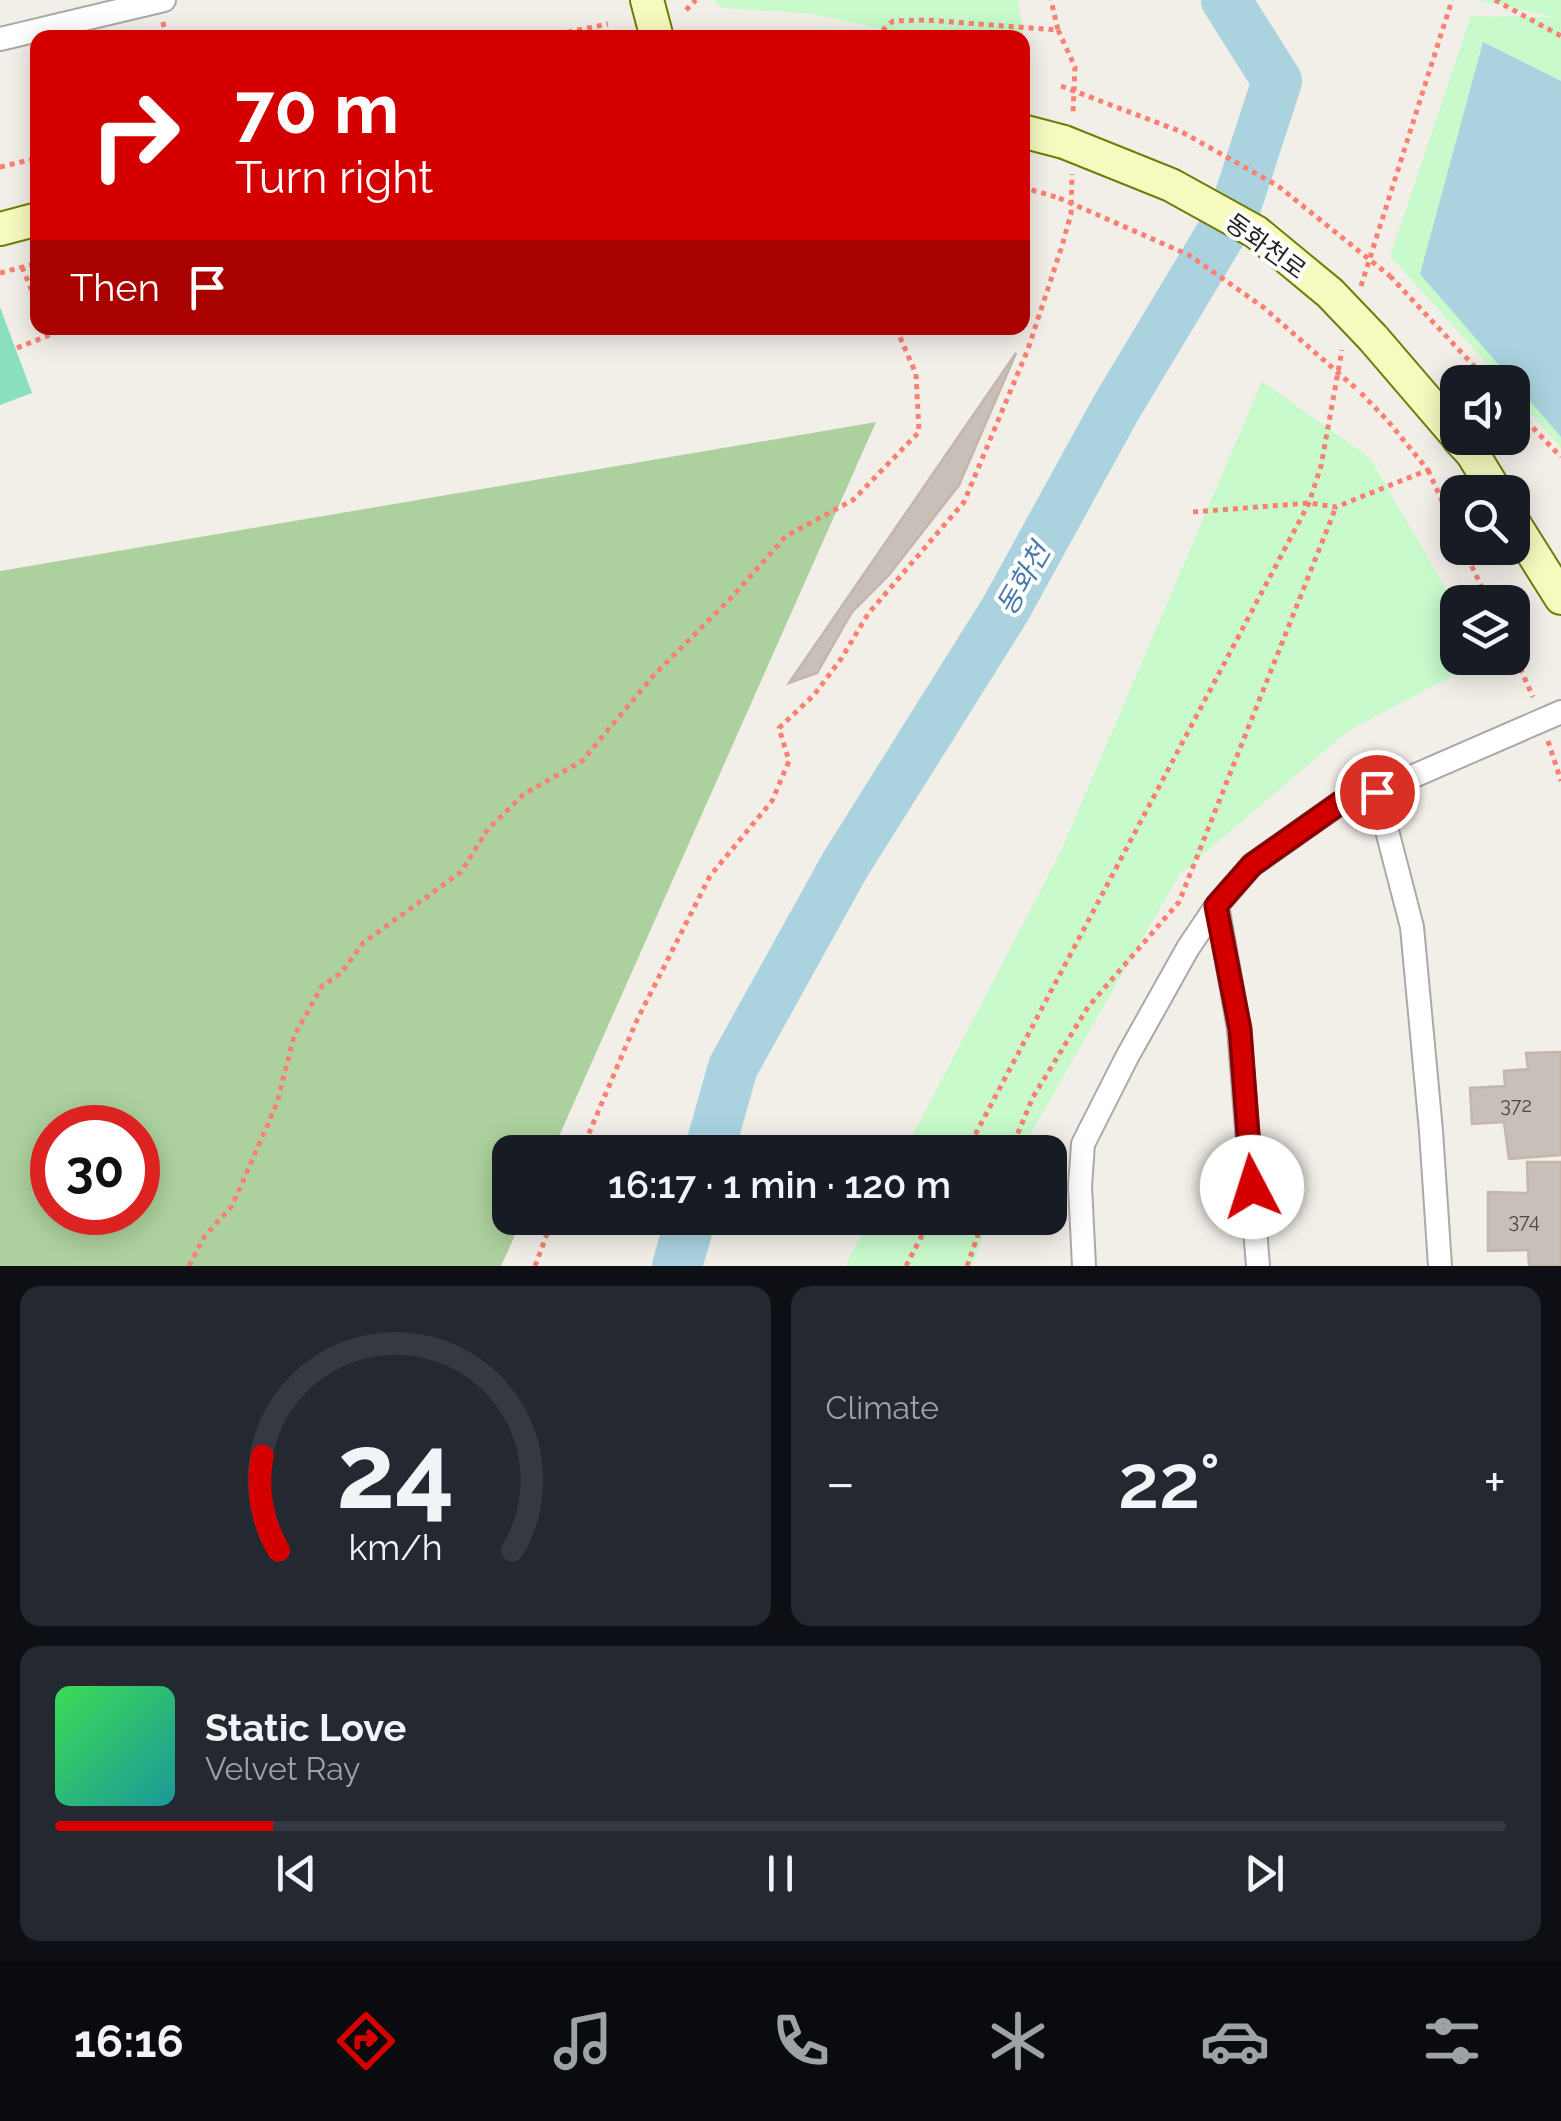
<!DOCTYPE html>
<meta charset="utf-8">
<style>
:root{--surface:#171b24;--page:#242831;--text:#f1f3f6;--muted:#9ea1a6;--line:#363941;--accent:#d40000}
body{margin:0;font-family:Raleway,"Noto Sans KR",sans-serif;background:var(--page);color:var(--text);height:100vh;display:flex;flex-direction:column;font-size:38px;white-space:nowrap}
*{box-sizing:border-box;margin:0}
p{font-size:32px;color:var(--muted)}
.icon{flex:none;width:55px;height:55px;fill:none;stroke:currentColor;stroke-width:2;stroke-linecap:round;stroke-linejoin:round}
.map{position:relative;height:1266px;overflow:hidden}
.side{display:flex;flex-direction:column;gap:20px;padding:20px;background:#0d0f14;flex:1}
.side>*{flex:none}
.guide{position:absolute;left:30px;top:30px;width:1000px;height:305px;border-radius:20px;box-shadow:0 5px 25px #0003;background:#d40000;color:#fff;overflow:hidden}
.controls{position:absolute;left:1440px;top:365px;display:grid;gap:20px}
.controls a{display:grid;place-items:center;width:90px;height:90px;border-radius:20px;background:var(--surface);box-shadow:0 5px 25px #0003;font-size:50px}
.speed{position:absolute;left:30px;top:1105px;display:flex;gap:20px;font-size:50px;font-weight:700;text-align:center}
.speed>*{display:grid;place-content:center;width:130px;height:130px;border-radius:50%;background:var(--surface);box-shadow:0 5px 25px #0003;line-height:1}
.speed .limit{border:15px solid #d22;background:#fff;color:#111}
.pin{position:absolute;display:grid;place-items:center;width:85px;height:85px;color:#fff;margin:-42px;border:5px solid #fff;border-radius:50%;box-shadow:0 2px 10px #0007}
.me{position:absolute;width:110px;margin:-55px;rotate:355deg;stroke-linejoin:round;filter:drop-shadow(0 0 8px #0008)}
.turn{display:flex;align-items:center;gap:35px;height:210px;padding:0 40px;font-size:45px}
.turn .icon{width:130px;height:130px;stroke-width:2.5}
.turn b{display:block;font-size:70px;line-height:85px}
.then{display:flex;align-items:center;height:95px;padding:0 40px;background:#0003;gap:20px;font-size:38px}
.big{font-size:75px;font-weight:600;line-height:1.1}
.side .card{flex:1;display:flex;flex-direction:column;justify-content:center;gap:15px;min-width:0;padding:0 35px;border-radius:20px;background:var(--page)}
.side .dial{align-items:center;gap:0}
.dial svg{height:260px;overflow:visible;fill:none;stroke:var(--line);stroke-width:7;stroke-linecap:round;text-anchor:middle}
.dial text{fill:var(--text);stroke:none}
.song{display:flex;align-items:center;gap:30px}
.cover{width:120px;height:120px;border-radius:15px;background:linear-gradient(135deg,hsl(130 70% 55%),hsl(180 70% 35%))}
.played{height:10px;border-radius:5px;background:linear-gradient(90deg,var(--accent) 15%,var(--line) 15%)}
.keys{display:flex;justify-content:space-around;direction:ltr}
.heat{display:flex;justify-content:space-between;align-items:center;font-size:55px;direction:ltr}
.side .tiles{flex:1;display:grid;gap:20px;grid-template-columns:1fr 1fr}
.card:last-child{grid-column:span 2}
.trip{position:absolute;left:492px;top:1135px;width:575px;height:100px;border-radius:20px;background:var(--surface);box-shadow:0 5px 25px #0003;font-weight:600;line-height:100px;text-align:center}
.tab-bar{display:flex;height:160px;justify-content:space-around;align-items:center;background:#090b0e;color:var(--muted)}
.tab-bar .icon{width:70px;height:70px}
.tab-bar .selected{color:var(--accent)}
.tab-bar b{font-size:45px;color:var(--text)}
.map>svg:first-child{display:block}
</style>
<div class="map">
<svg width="1561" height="1266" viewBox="0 0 1561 1266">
<rect width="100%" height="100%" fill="#f2efe9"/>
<path fill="#add19e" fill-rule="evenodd" d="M876,422l-324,730h-42v66h13l-22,48h-501v-695zM52,1128h86v84h-86z"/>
<path fill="#c8facc" d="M713,0h305l9,63 -4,-1 -1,-24 -106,-1 -102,-23 -92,-6z
M1477,0h84v448l-48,-55 -1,-11h-8l-114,-126 81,-240 83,1z
M1262,381l108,77 87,150 1,50h28l-138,73 -169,144 -159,277h-116l157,-301z
M870,1218h120l-18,48h-127z"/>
<path fill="#88e0be" d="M0,307l32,86 -32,12z"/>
<path fill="#aad3df" d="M1483,42l78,39v356l-141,-163z"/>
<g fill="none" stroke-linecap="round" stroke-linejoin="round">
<path stroke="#aad3df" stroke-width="50" d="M709,1152l24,-85 112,-202 160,-255 111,-202 119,-198 42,-129 -51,-81
M677,1266l14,-48"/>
</g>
<path fill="#c7bfb8" stroke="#c4b6ab" stroke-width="2.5" d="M1016,353l-57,132 -70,90 -37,37 -35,61 -28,10z
M1561,1052v103l-52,4 -5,-37 -32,2 -2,-36 35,-2 -1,-15 24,-2 -2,-16z
M1527,1162h34v104h-32l-1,-16 -40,1v-59l40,1z"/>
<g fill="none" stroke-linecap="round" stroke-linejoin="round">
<g stroke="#a9a9a9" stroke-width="26">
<path id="street" d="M0,39l164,-39
M1377,792l35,135 19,204 9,135
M1217,905l22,124 19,237
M1084,1266l-4,-80 3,-42 44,-87 61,-109 29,-43 35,-40 88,-62 37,-11 184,-80"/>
</g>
<g stroke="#707d05" stroke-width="36">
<path id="secondary" d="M647,0l10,38
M1022,131l42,11
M0,229l38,-10
M1373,338l85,99
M1458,438l14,15 24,39
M1512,520l49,78"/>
</g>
<path stroke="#fa8072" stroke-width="5" stroke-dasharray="5 5" stroke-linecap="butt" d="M1495,0l66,36
M686,10l10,-10
M163,22l3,16
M1058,30l17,37 -2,46
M875,37l18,-16 33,-1 132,10 -7,-30
M538,38l70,-14
M0,167l38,-9
M1022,187l37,11
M22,267l16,39
M0,273l38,-10
M1390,276l99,106
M1361,286l91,-286
M17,348l50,-20
M1512,406l49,51
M1428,470l30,66
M1193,512l116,-9 27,4 92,-37 -41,-50 -28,-29
M1463,548l26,54
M1512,650l21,47
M1548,741l13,40
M581,1152l56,-132 73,-144 62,-75 17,-40 -10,-33 35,-33 27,-36 27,-45 96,-112 64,-153 33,-100 10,-35 1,-40
M966,1152l343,-649 12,-37 21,-116
M1010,1152l23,-55 55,-90 91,-105 157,-395
M189,1266l15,-29 28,-31 45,-103 17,-67 28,-50 19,-13 22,-30 98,-71 27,-43 36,-35 58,-33 72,-86 77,-77 55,-62 67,-36 66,-68 -3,-58 -20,-46
M535,1266l18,-48
M906,1266l25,-48
M967,1266l17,-48"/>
<use href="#street" stroke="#fff" stroke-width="22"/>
<use href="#secondary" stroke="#f7fabf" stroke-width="32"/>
<g stroke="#707d05" stroke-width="36" stroke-linecap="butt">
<path id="secondary-bridge" d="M1064,142l107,43 85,47 74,61 43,45"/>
</g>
<path stroke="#fa8072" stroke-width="5" stroke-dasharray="5 5" stroke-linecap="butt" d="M1061,86l121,46 96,54 112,90
M1059,198l130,57 74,52 96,84"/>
<use href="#secondary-bridge" stroke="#f7fabf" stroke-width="32"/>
</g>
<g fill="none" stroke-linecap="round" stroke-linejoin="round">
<g stroke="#8a0000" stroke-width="25">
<path id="route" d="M1252,1187l-12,-158 -24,-123 36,-41 88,-62 37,-11"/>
</g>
<use href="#route" stroke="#d40000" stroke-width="18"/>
</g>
<g text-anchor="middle" stroke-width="8" stroke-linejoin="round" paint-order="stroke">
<g font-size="20" fill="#4b4948">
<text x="1516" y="1112">372</text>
<text x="1524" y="1228">374</text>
</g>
<g font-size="25" fill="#222" stroke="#fff">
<text transform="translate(1266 246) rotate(36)" y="9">동화천로</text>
</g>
<g font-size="28" font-style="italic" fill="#4a7aab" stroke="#fff">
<text transform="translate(1023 579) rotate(-60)" y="10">동화천</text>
</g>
</g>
</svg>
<div class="controls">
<a><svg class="icon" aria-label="sound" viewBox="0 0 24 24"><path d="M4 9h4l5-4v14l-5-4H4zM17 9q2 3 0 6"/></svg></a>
<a><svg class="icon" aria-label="search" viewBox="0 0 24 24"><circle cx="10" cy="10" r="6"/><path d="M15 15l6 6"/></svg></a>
<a><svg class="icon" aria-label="layers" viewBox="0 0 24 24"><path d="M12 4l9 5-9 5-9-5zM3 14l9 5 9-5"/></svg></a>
</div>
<div class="speed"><div class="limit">30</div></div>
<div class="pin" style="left:1377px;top:792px;background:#d93025"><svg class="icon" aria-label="arrive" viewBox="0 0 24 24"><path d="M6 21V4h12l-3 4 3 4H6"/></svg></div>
<svg class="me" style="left:1252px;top:1187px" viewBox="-20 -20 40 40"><circle r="19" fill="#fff"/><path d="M0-13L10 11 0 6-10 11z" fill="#d40000"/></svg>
<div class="trip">16:17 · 1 min · 120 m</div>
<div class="guide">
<div class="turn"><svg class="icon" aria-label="right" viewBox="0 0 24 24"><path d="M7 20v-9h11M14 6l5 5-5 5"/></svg><div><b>70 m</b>Turn right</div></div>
<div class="then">Then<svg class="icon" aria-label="arrive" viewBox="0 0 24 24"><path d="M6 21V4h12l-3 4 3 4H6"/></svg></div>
</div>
</div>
<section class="side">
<div class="tiles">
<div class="card dial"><svg viewBox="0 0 100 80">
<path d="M14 69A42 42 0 1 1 86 69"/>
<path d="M14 69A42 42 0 0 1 9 40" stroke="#d40000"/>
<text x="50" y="56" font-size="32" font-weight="700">24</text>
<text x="50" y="72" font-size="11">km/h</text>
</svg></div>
<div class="card"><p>Climate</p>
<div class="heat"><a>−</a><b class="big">22°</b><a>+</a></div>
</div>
<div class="card">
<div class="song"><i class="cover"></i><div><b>Static Love</b><p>Velvet Ray</p></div></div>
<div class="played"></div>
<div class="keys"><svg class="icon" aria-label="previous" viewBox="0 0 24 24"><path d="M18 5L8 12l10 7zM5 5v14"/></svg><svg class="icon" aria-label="pause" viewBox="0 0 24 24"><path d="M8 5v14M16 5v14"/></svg><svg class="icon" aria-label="next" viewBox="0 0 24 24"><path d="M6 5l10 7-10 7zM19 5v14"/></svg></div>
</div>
</div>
</section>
<nav class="tab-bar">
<b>16:16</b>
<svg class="icon selected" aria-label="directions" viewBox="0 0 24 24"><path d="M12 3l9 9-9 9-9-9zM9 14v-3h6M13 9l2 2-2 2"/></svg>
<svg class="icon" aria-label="music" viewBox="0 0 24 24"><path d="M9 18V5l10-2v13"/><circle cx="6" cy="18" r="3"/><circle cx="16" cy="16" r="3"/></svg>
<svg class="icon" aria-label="phone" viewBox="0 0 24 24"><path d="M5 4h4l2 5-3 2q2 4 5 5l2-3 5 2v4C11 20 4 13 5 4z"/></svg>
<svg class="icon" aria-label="climate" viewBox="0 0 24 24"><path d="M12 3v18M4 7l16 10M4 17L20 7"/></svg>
<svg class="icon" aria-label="car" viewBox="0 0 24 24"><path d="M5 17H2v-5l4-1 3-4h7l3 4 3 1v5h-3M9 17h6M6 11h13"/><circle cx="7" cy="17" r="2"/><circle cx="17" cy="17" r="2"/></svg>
<svg class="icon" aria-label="filters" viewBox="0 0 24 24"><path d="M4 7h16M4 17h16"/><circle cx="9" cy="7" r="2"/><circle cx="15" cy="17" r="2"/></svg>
</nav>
